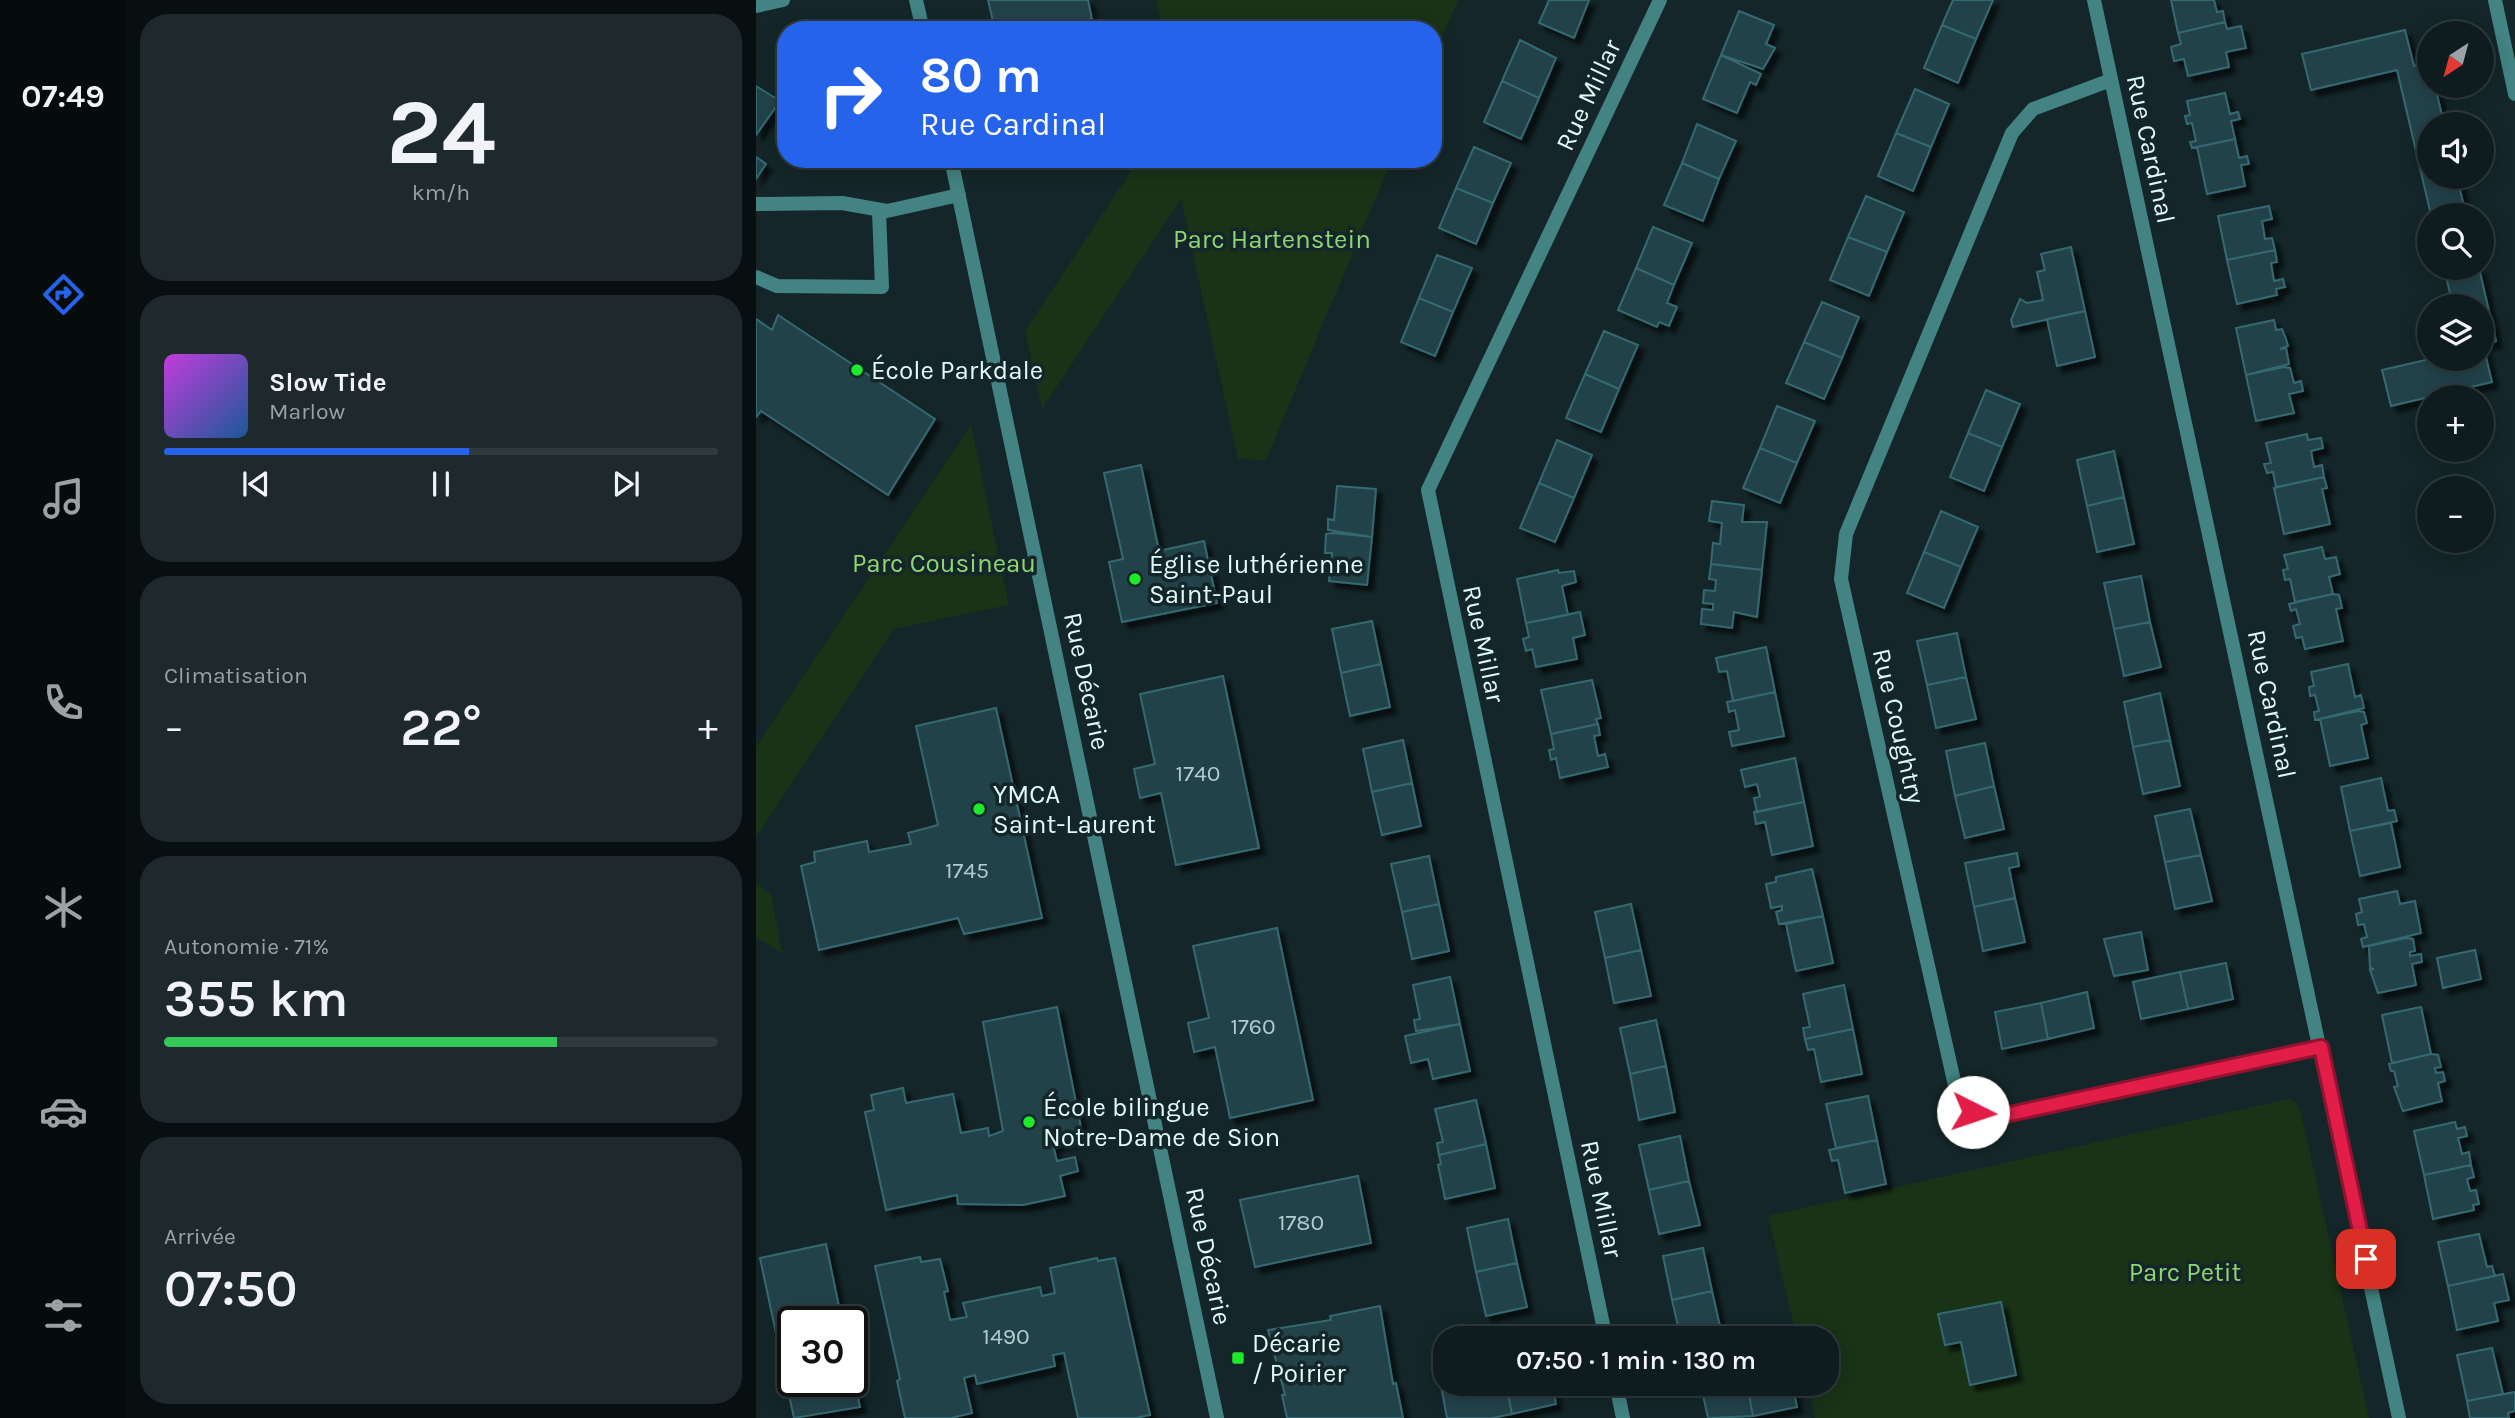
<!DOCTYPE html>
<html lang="fr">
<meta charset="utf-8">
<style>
:root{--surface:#0f1c1f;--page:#1d292c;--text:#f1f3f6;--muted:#9ba1a4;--line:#2f3a3d;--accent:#2563eb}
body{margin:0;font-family:Karla,sans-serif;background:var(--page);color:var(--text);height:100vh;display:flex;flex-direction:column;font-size:26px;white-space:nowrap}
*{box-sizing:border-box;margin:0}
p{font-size:23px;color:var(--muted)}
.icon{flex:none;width:38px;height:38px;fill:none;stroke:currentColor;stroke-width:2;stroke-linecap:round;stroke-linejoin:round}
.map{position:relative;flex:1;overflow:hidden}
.sheet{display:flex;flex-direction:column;gap:14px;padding:14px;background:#080f11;width:630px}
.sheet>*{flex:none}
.top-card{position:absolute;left:21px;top:21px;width:665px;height:147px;border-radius:28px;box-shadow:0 4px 18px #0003,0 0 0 2px var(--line);background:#2563eb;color:#fff;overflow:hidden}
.needle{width:46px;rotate:216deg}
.controls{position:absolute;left:1661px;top:21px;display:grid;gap:14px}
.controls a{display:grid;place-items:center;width:77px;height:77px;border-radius:50%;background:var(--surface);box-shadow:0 4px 18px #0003,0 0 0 2px var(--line);font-size:35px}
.speed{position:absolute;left:21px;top:1306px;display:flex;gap:14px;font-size:35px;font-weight:700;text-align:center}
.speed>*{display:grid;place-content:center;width:91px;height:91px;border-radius:50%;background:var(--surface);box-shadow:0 4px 18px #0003,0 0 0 2px var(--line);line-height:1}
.speed .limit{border:4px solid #111;border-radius:10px;background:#fff;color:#111}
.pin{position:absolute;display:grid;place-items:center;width:60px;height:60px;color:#fff;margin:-30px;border-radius:14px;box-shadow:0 4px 10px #0006}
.me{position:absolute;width:77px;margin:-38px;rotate:94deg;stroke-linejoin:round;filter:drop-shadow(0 0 5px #0008)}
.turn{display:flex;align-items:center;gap:24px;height:147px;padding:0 28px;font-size:32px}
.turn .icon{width:91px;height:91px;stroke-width:2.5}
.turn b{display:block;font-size:49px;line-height:60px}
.big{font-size:52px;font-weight:600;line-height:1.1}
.sheet .widget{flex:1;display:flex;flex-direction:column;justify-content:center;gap:10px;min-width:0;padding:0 24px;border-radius:28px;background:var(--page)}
.sheet .dial{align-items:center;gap:0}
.dial b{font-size:91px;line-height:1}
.song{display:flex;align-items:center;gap:21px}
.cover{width:84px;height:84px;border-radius:10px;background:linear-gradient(135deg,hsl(290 70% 55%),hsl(210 70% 35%))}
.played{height:7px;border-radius:4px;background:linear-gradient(90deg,var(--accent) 55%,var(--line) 55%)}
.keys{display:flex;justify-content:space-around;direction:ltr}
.heat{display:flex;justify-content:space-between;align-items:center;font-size:38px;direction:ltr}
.charge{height:10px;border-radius:5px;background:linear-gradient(90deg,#34c759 71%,var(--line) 0)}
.trip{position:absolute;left:677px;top:1326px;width:406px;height:70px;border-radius:28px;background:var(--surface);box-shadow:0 4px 18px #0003,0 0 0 2px var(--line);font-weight:600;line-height:70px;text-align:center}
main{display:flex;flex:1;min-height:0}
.tab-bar{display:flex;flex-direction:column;width:126px;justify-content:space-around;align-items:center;background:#060b0c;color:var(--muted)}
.tab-bar .icon{width:49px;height:49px}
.tab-bar .selected{color:var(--accent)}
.tab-bar b{font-size:32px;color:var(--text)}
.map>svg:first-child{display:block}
</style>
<main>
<nav class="tab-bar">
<b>07:49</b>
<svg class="icon selected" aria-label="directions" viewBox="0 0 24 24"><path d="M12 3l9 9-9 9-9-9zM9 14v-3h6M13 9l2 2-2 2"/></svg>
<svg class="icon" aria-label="music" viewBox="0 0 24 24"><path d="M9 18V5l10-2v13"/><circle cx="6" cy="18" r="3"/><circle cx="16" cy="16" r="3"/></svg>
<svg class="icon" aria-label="phone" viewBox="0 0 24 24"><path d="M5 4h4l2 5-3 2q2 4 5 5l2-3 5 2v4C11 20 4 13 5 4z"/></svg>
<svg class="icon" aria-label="climate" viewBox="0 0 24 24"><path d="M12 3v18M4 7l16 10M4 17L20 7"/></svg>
<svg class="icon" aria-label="car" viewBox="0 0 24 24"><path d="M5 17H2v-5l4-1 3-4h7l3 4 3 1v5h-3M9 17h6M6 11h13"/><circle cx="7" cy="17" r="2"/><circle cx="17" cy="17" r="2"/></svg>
<svg class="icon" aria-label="filters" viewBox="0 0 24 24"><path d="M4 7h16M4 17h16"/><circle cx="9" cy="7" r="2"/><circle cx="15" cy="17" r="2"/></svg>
</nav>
<section class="sheet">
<div class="widget dial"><b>24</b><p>km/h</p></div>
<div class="widget">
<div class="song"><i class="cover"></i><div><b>Slow Tide</b><p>Marlow</p></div></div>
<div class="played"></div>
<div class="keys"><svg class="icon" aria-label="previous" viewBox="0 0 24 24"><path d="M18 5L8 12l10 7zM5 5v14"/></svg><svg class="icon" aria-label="pause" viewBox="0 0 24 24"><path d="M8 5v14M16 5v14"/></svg><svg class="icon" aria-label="next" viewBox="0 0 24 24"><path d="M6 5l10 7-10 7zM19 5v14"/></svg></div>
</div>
<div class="widget"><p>Climatisation</p>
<div class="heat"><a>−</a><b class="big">22°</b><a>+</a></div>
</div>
<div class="widget"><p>Autonomie · 71%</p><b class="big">355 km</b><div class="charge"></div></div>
<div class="widget"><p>Arrivée</p><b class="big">07:50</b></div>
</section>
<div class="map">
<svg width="1759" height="1418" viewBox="0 0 1759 1418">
<defs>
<filter id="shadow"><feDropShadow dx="6" dy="6" stdDeviation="2" flood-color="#0009"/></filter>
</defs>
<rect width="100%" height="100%" fill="#142629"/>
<path fill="#193317" d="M400,0h302l-25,59v-29h-270z
M383,159h253l-126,301 -28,-1 -57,-260 -139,210 -17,-78z
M215,425l38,180 -115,24 -138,208v-90z
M0,883l15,11 11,59 -26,-16z
M1532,1099l8,3 4,7 69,309h-554l-8,-34h20v-45h-30l-29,-123z"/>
<path fill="#214248" stroke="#366972" stroke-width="2" filter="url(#shadow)" d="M232,0h100l4,19 -48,11h-49z
M793,0h40l-15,38 -35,-15z
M1197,0h40l-17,39 -34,-14z
M1415,0h43l3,12 6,-1 2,11 -47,11z
M983,11l35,14 -8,19 9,4 -12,21 -42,-14z
M1469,22l2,7 14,-3 5,22 -20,4 3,15 -41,9 -4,-17 -10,2 -3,-14 10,-3 -3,-11z
M1186,25l34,14 -18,44 -34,-15z
M1649,30l9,36 15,-4v24h6l9,38h-15v53h28l9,38h-35l-34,-145 -86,20 -9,-36z
M764,40l36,18 -17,40 -37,-17z
M965,55l40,19 -5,11 -6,-3 -13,31 -34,-14z
M746,81l37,17 -18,41 -37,-17z
M0,86l24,15 -24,34z
M1159,89l34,15 -18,43 -35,-14z
M1469,93l5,21 8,-2 2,7 -9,2 4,18 -43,9 -2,-6 6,-1 -4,-18 -5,1 -2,-8 5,-1 -3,-14z
M941,124l39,17 -17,38 -37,-16z
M1140,133l35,14 -18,44 -35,-15z
M1479,139l4,19 8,-2 2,8 -8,1 4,21 -38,8 -10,-47z
M718,147l37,16 -18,40 -37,-15z
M0,157l10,7 -10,15z
M926,163l37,16 -16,42 -39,-16z
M700,188l37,15 -17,41 -37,-16z
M1110,196l38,16 -17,40 -39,-15z
M1513,206l3,13 -10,2 3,18 7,-1 3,12 -48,10 -9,-44z
M897,227l39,16 -18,42 -38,-17z
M1092,237l39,15 -18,44 -39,-16z
M1315,247l14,64 -72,16 -2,-7 9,-21 7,4 16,-3 -6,-28 8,-2 -4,-16z
M1519,250l2,12 -6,1 3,18 9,-2 2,8 -9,2 1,6 -40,9 -10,-44z
M681,255l35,13 -19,44 -34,-14z
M880,268l38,17 -7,18 10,4 -8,19 -10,-4 -2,5 -39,-17z
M1688,268h35l17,73 -13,4 9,37 -101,24 -9,-36 48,-11h52v-53h-29z
M663,298l34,14 -18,44 -34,-14z
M1066,302l37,15 -17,41 -38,-16z
M1329,311l10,46 -38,9 -10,-47z
M22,315l157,104 -47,76 -127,-84 -5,6v-98l16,11z
M1518,320l2,10 6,-1 4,10 2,7 -8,3 6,-1 3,16 -43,11 -10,-47z
M848,331l34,14 -19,44 -34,-15z
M1048,342l38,16 -18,41 -38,-16z
M1528,367l6,1 4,15 7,-2 2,10 -14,3 5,19 -38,8 -10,-46z
M829,374l34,15 -18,43 -35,-14z
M1230,390l34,14 -18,43 -34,-14z
M1021,406l38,15 -18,42 -37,-15z
M1212,433l34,14 -18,44 -34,-14z
M1551,434l1,6 13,-2 2,10 -12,3 3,16 8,-2 2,12 -48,10 -3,-15 -6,1 -3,-9 7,-1 -5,-20z
M801,440l35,15 -18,43 -35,-15z
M1004,448l37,15 -17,40 -37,-15z
M1358,451l10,46 -37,9 -10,-46z
M385,465l18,86 45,-10 13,62 -95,19 -13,-60 14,-3 -19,-86z
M1568,477l3,11 -5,1 8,35 -46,10 -10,-46z
M783,483l35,15 -19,44 -35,-14z
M581,486l39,3 -4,48 -44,-7v-11l6,1z
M1368,497l10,47 -37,8 -10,-46z
M956,501l32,4 -2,17h25l-5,48 -51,-6 2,-21 7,1 2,-21 -13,-2z
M1185,511l37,16 -17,40 -37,-15z
M577,533l39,4 -5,48 -38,-4 3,-28h-7l1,-19z
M1566,547l3,12 11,-2 4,17 -11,3 4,17 -38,8 -5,-23 -5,1 -2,-10 5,-1 -4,-14z
M1168,552l37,15 -17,41 -37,-15z
M955,564l51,6 -5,47 -23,-5 -2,16 -31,-4 1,-15 11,1v-6l-10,-1 1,-13 11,1 1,-11 -7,-1z
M802,570l1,3 15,-2 2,11 -14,4 6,29 -42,8 -9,-44z
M1385,576l9,46 -36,7 -10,-46z
M1577,594l6,1 3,13 -6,1 7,32 -38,8 -3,-12 -6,1 -3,-12 7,-2 -4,-15 -5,2 -2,-7z
M824,612l5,23 -12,3 4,21 -41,8 -4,-18 -6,2 -3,-12 6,-2 -3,-14z
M616,621l9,43 -40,9 -9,-44z
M1394,622l11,45 -37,9 -10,-47z
M1201,633l9,44 -39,8 -10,-44z
M1010,647l9,45 -42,9 -6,-30 -8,1 -3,-14z
M625,664l9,43 -40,9 -9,-43z
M1592,664l7,33 6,-2 3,13 -49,12 -1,-8 5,-1 -4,-16 -5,1 -1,-9 5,-1 -3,-14z
M467,676l36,172 -83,17 -15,-72 -21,5 -6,-29 21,-5 -15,-70z
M1210,677l10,42 -40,9 -9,-43z
M836,680l9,38 -5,1 2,5 -47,10 -10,-44z
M1019,692l9,44 -52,10 -3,-14 10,-2 -4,-20 -6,2 -2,-10z
M1404,693l10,47 -37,7 -9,-45z
M240,708l46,210 -78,16 -6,-16 -139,32 -18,-84 14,-4 -1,-10 53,-11 2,11 42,-8 -3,-11 30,-8 -22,-99z
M1602,711l6,1 3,11 -6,2 7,33 -38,8 -10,-47z
M842,724l2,11 -6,1 4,20 7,-2 3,13 -48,11 -4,-20 -5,2 -2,-10 5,-1 -3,-15z
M647,740l9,43 -40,9 -9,-43z
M1414,740l10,46 -37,8 -10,-47z
M1229,743l9,43 -39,10 -9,-45z
M1039,758l9,44 -47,10 -3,-14 6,-1 -3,-13 -12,3 -4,-17z
M1625,778l7,33 6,-1 3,11 -47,10 -9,-44z
M656,783l9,43 -39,9 -10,-43z
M1238,786l10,43 -39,9 -10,-42z
M1048,802l9,44 -41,9 -7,-33 -9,2 -2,-12z
M1434,809l11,46 -36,7 -10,-46z
M1635,823l9,44 -40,9 -10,-45z
M1261,853l2,13 -10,2 6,30 -41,9 -9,-44z
M1445,855l11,46 -37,8 -10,-47z
M673,856l10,48 -37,8 -11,-48z
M1056,869l11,47 -44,8 -3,-12 6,-2v-4l-11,2 -5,-24 10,-2v-5z
M1641,891l3,13 15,-3 6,32 -58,14 -2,-8 6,-2 -3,-13 -6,1 -2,-11 6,-2 -3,-13z
M1259,898l10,44 -42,9 -9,-44z
M683,904l10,47 -37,8 -10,-47z
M875,904l10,46 -36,8 -10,-46z
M1067,916l10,47 -37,8 -10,-47z
M521,928l36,172 -83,18 -15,-71 -21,5 -6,-29 21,-5 -16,-72z
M1385,932l7,38 -34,6 -10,-37z
M1650,938l7,1 2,12 -5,1v4l11,-2 1,8 -10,2 4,21 -38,8 -8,-23 4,-1 -4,-1 -1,-22z
M885,950l10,46 -37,7 -9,-45z
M1719,950l6,29 -38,9 -6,-30z
M1470,963l7,36 -45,10 -8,-37z
M1424,972l8,37 -47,10 -8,-37z
M694,977l10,47 -44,7 -2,-11 6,-1 -7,-34z
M1088,985l9,44 -48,10 -2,-11 7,-1 -7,-33z
M1331,992l7,36 -46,11 -7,-36z
M1285,1003l7,36 -46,10 -7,-37z
M301,1007l26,131 -30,7 4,16 18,-4 3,14 -18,5 5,20 -42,9 -65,-1 -1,-9 -71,15 -21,-98 9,-2 -3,-15 32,-7 3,15 47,-9 8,39 27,-5 1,8 14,-5 -20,-109z
M1665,1007l10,47 -39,9 -10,-48z
M900,1020l10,46 -36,8 -10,-46z
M704,1024l10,47 -37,8 -5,-20 -17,4 -6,-27z
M1097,1029l9,45 -41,8 -7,-33 -6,1 -3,-11z
M1675,1054l7,1 3,12 -6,1 1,5 7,-1 2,9 -7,2 4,18 -39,10 -9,-24 4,-1 -4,-15h-3l-2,-7z
M910,1066l9,46 -36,8 -9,-46z
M1112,1096l9,44 -41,8 -10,-44z
M720,1100l10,44 -47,11 -2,-12 6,-1 -8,-33z
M1699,1122l2,7 8,-2 2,9 -9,2 4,16 7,-2 2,13 -47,10 -10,-44z
M924,1136l9,45 -40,9 -10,-45z
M1121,1140l9,44 -41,9 -7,-33 -6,1 -3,-11z
M730,1144l9,44 -50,11 -7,-34 3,-1 -2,-9z
M1715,1165l3,12 -7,2 3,12 6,-1 3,14 -6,1 1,5 -41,9 -9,-44z
M602,1176l13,67 -116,24 -15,-67z
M933,1181l11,44 -41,9 -10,-44z
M752,1219l9,44 -41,9 -9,-44z
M1723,1234l8,33 5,-1 3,10 -47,10 -10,-44z
M70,1244l16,77h-49v60h59v-10l8,36 -66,11 -34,-160z
M947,1248l9,43 -40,9 -9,-44z
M164,1257l1,5 19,-3 8,32 -4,1 6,28 17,-3 -4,-14 77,-16 2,9 13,-3 -5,-25 47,-10 1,3 17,-3 35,157 -15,3h-57l-14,-65 -11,2 2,11 -78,18 -2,-9 -11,3 8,35 -21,5h-46l-8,-37 3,-2 -25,-113z
M761,1263l10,44 -41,9 -10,-44z
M1747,1274l6,26 -15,3 4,18 -41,9 -9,-44z
M956,1291l10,44 -41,4 -9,-39z
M1245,1302l15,73 -46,10 -9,-43 -16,3 -7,-31z
M624,1306l13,78 3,-1 7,35h-116l-5,-23h3l-17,-65 63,-10 -1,-4z
M1736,1348l11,46 -36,7 -10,-46z
M690,1374v10h60l6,30 -20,4h-45l-8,-43z
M750,1384h46l4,20 -44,10z
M954,1384h37l6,32 -45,2 -7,-32z
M991,1384h45l5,23 -44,9z
M1759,1392v19l-7,2 1,5h-39l-3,-17z"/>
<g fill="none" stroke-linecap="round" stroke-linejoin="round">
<path stroke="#438383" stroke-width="14" d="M0,204l86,-1 45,8 72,-16
M0,277l21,9 105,1 -3,-75"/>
<path stroke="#438383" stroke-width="14" d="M1338,0l305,1418
M1739,0l20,94
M0,6l27,-6
M1355,80l-78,29 -21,24 -166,401 -5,45 115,511 17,22 32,3 316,-68
M850,1339l-178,-849 232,-490
M860,1384l7,34"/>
<path stroke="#438383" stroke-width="14" d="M160,0l7,30
M195,159l266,1259"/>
</g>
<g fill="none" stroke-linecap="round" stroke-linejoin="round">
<g stroke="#92132f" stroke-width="18">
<path id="route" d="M1217,1112l32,3 316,-68 45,212"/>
</g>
<use href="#route" stroke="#e11d48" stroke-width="12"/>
</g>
<g fill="#1ee92a" stroke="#142629" stroke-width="2.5">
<circle cx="101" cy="370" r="7"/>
<circle cx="379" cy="579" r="7"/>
<circle cx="223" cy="809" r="7"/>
<circle cx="273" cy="1122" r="7"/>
<rect x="475" y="1351" width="14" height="14" rx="3.5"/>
</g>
<g text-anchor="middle" stroke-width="7" stroke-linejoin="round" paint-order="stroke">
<g font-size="23" fill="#b0cccf">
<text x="442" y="781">1740</text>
<text x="211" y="878">1745</text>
<text x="497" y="1034">1760</text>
<text x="545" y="1230">1780</text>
<text x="250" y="1344">1490</text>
</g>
<g font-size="26" fill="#dffafc" stroke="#142629">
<text transform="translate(832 95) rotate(-65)" y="9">Rue Millar</text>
<text transform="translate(1395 149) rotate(78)" y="9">Rue Cardinal</text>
<text transform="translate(728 644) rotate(78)" y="9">Rue Millar</text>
<text transform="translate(331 681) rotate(78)" y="9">Rue Décarie</text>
<text transform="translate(1516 704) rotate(78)" y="9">Rue Cardinal</text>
<text transform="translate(1143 726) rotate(77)" y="9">Rue Coughtry</text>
<text transform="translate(846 1199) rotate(78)" y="9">Rue Millar</text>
<text transform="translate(453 1256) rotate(78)" y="9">Rue Décarie</text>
</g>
<g font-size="26" fill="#8ed671" stroke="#142629">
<text x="516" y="248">Parc Hartenstein</text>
<text x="188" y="572">Parc Cousineau</text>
<text x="1429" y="1281">Parc Petit</text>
</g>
<g font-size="26" fill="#dffafc" stroke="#142629" text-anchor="start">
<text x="115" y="379">École Parkdale</text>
<text x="393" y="573">Église luthérienne<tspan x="393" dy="30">Saint-Paul</tspan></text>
<text x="237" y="803">YMCA<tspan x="237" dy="30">Saint-Laurent</tspan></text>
<text x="287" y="1116">École bilingue<tspan x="287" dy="30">Notre-Dame de Sion</tspan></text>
<text x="496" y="1352">Décarie<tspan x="496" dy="30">/ Poirier</tspan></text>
</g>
</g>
</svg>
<div class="controls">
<a><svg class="needle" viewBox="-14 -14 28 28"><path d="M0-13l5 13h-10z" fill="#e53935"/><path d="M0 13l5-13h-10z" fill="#9ba1a4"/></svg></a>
<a><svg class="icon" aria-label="sound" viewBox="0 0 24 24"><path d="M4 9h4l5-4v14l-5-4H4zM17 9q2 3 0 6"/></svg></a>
<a><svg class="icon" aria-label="search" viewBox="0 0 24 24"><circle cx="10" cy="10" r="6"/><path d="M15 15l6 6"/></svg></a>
<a><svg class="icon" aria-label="layers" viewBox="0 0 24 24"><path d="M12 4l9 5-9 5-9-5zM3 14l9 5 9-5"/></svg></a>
<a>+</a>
<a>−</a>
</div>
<div class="speed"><div class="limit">30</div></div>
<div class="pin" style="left:1610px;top:1259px;background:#d93025"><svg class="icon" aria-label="arrive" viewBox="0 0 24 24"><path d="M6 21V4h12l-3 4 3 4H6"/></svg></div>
<svg class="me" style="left:1217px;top:1112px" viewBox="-20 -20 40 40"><circle r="19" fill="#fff"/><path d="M0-13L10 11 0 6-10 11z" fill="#e11d48"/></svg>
<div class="trip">07:50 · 1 min · 130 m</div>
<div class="top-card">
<div class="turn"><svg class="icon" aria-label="right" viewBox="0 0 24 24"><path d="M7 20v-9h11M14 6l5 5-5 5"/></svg><div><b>80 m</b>Rue Cardinal</div></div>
</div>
</div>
</main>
